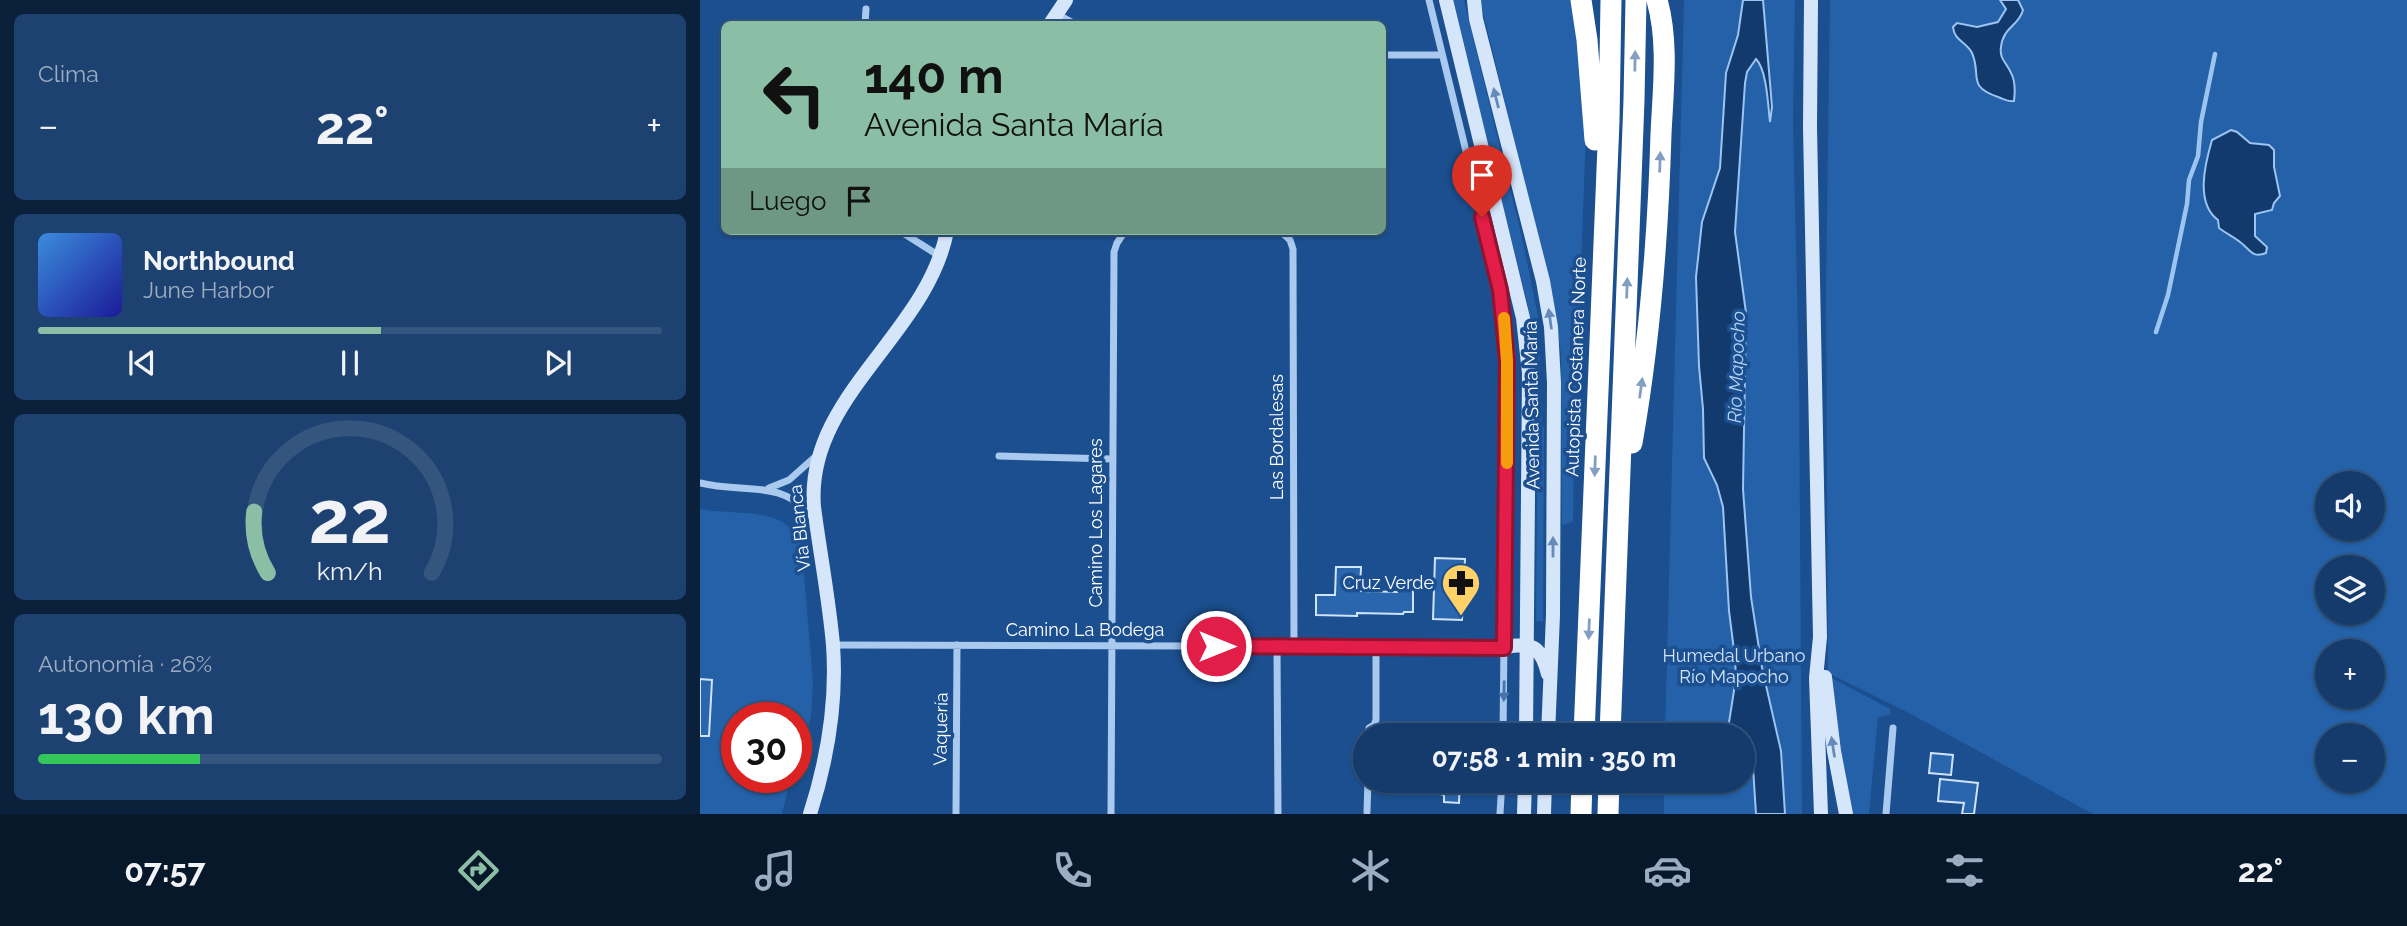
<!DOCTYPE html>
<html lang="es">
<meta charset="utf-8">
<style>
:root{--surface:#143b6b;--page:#1d4271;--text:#f1f3f6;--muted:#9dadc1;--line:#33557e;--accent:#8abfa5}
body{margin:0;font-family:Raleway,sans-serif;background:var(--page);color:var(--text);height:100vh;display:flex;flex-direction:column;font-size:26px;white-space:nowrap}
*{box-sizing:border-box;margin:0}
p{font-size:23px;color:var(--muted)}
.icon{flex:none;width:38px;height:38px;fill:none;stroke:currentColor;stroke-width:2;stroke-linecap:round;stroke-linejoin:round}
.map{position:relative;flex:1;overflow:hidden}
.side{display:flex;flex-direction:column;gap:14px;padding:14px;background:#0b203b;width:700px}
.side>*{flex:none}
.hud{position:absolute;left:21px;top:21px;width:665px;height:214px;border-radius:10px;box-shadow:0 2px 5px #0004,0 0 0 2px var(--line);background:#8abfa5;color:#111;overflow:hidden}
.fabs{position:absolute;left:1615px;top:471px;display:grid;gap:14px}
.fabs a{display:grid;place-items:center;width:70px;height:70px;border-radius:50%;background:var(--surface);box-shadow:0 2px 5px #0004,0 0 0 2px var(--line);font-size:35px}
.speed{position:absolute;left:21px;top:702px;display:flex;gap:14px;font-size:35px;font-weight:700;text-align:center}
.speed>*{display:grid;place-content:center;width:91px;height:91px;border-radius:50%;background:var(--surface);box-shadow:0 2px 5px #0004,0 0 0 2px var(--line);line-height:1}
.speed .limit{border:10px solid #d22;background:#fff;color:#111}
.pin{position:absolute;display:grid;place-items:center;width:60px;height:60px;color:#fff;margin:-72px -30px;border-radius:50% 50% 50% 0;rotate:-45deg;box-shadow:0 0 7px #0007}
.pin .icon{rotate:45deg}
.me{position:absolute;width:77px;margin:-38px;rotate:90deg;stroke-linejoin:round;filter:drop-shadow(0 0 5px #0008)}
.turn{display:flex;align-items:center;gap:24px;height:147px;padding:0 28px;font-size:32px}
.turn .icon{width:91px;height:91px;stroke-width:2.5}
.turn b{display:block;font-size:49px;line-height:60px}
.then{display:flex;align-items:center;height:66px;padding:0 28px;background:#0003;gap:14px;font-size:26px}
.big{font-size:52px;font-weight:700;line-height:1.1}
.side .card{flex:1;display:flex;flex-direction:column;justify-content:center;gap:10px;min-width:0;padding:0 24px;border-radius:10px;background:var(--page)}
.side .dial{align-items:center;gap:0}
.dial svg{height:182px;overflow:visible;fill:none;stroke:var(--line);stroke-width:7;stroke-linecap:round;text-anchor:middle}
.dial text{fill:var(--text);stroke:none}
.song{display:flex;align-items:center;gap:21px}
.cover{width:84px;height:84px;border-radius:10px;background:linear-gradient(135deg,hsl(210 70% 55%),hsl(240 70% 35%))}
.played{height:7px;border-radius:4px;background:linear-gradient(90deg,var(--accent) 55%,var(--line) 55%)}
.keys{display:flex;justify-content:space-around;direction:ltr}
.heat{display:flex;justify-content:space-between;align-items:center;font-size:38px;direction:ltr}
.charge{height:10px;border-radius:5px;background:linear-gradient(90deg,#34c759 26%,var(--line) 0)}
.trip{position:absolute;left:653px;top:723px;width:402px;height:70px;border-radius:35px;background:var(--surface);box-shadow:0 2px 5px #0004,0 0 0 2px var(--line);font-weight:700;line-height:70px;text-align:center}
.tabs{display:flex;height:112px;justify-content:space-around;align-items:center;background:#08182b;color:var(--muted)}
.tabs .icon{width:49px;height:49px}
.tabs .selected{color:var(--accent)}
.tabs b{font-size:32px;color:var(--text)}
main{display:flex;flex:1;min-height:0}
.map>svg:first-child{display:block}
</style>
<main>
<section class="side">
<div class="card"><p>Clima</p>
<div class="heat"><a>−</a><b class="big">22°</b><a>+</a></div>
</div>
<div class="card">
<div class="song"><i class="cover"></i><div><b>Northbound</b><p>June Harbor</p></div></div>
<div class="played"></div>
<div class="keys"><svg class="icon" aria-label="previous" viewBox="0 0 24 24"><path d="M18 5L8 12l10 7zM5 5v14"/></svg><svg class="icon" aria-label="pause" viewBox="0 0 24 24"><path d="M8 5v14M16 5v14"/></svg><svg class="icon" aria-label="next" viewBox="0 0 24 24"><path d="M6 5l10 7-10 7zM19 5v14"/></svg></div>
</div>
<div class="card dial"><svg viewBox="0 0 100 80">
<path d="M14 69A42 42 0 1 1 86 69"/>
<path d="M14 69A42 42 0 0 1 8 42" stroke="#8abfa5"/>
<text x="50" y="56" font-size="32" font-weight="700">22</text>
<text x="50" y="72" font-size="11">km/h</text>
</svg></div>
<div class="card"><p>Autonomía · 26%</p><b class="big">130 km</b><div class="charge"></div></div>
</section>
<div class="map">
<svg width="1707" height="814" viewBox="0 0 1707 814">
<rect width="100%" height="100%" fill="#1b4f8f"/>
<path fill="#2461a8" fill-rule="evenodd" d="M752,0h12l59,242 15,74 4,110 2,2 -1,194 -7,-1 2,-250 -2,-25 -10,-49z
M780,0h95l12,106 -13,347 -1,69 -11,3 -1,-171 -8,-55z
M984,0h111l-2,121 6,255 3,438h-138v-33l79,-1v-45h-78z
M1130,0h577v814h-314l-184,-101 -81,-40 -2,-384zM1628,483h45v45h-45zM1628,567h45v45h-45zM1628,651h45v45h-45zM1628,735h45v45h-45z
M0,509c24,5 65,1 84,14 6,4 12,11 17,16l12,143 -2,35 -15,46v-45h-59v59h54l-9,37h-82z
M1128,676l62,33v6l-12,2 -9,97h-19z"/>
<path fill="#123a6d" stroke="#9cc4f0" stroke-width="2" d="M1043,0h20l9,107 -2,15c-2,-16 -3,-52 -14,-63l-9,13 -2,11 -10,149 11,81 -3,176 8,108 11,71 19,83 4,63h-29l-4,-63 -3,-1 -6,10v-25h-16l9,-57 -1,-20 -6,-47 -6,-104 -6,-22 -13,-27 -1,-49 -4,-43 -3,-89 6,-55 18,-54 6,-95 12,-38z
M1300,0h18l5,10c-4,16 -20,17 -22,37 -2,12 6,16 10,26 4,7 4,20 3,28 -7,1 -10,-2 -16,-4 -32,-11 -16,-21 -26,-44 -5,-11 -18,-12 -19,-26l4,-4 20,4 21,-5 8,-13z
M1531,130l6,2 13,11 19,2 5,5v17l6,29 -6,7 -2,7 -17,4v22l12,11 -1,6c-14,6 -16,-4 -26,-11 -6,-5 -13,-8 -21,-14l-1,-8c-23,-17 -13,-56 -6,-80z"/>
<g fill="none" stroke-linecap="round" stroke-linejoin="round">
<path stroke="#9cc4f0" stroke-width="4.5" d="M1456,332l12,-37 19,-91 2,-24 9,-24 3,-34 14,-68"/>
</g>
<path fill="#2a66ad" stroke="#cfe3fa" stroke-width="2" d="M735,558l30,1 -3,61 -29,-1z
M636,567h25l-1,24 37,1v-7h16v27h-9l-1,2 -46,-1v3l-41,-1v-20h19z
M0,679l12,1 -3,56h-9z
M1231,753l22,2 -2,20 -22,-2z
M1240,779l38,4 -4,31h-12l2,-11 -26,-2z
M741,780h19l-1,23 -15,-1v-7l-4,-1z"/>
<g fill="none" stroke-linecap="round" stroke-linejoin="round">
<path stroke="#a9c9ee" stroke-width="7" d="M729,0l71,290 7,71 -4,374
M357,14l18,10
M165,24l1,-15
M682,55h60
M200,231l41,26
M580,231l10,9 3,9 1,398
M299,456l113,3
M0,483c41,11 83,-5 111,34
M69,488l20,-8 27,-24
M133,645l672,2
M577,647l1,167
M669,735v-7l5,-3 2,-5v-73
M667,812l1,-32
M256,814l1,-169
M411,814l3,-562 3,-9 8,-12
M800,814l2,-34
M1186,814l7,-86"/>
<path stroke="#d6e6fa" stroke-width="14" d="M746,0l77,318 6,55 -3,362
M774,0l2,19 67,262 8,46 3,56 -1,232 -5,120
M1111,0l-1,127 10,510 -4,41 5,136
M350,24l16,-24
M805,647c27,-5 36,-1 43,27
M1125,677l9,74 12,63
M110,814c17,-53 27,-113 23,-169 -4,-46 -13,-92 -19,-138 -9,-110 113,-172 133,-276
M824,814l1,-34
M844,814l1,-34"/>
<path stroke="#fff" stroke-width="21" d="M881,0l6,40 8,100
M932,443c18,-103 26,-205 29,-309 2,-44 8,-92 -4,-134
M884,735l25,-614 2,-121
M910,735l24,-635 2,-100
M881,814l1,-34
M908,814l1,-34"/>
</g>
<defs><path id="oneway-solid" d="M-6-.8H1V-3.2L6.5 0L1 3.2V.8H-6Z" transform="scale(1.75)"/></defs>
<g fill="#829ec1">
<use href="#oneway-solid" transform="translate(935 61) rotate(-89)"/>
<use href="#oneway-solid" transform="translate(960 162) rotate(-88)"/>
<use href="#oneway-solid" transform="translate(927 288) rotate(-88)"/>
<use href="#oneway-solid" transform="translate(941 388) rotate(-82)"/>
<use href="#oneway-solid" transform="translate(895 466) rotate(92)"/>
<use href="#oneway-solid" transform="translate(889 629) rotate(92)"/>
</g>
<g fill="#668bba">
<use href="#oneway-solid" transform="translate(796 98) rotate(-104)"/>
<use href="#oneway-solid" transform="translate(850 319) rotate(-98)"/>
<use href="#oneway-solid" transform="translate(853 547) rotate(-90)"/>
<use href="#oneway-solid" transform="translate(1133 747) rotate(-99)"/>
</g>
<use fill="#4674ac" href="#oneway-solid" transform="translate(804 691) rotate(91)"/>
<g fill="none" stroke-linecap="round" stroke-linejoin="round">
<g stroke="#92132f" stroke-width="18">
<path id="route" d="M516,646l288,2 3,-287 -7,-71 -18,-73"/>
</g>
<use href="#route" stroke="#e11d48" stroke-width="12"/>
<path stroke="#f59e0b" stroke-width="12" d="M804,318l3,43v102"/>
</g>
<defs>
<g id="pharmacy-pin" transform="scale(2.0125)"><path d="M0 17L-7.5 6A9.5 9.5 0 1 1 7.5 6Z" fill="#ffd166" stroke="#1b4f8f"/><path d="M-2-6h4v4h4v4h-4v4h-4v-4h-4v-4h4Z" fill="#111"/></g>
</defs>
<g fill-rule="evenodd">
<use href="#pharmacy-pin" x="761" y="583"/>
</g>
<g text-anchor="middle" stroke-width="7" stroke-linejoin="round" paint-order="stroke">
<g font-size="18" fill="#fff" stroke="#1b4f8f">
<text transform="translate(876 367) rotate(-88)" y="6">Autopista Costanera Norte</text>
<text transform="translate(832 405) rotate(-91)" y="6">Avenida Santa María</text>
<text transform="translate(577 437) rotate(-90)" y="6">Las Bordalesas</text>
<text transform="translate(396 523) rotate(-90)" y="6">Camino Los Lagares</text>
<text transform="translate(100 528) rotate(-96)" y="6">Vía Blanca</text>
<text x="385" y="636">Camino La Bodega</text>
<text transform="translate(241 729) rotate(-89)" y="6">Vaquería</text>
</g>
<g font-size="18" fill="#fff" stroke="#1b4f8f" text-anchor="end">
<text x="734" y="589">Cruz Verde</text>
</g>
<g font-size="18" fill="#cfe3fa" stroke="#1b4f8f">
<text x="1034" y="662">Humedal Urbano<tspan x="1034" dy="21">Río Mapocho</tspan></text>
</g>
<g font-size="19" font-style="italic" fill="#b5d3f5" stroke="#1b4f8f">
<text transform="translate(1036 367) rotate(-88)" y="7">Río Mapocho</text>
</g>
</g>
</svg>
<div class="fabs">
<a><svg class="icon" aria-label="sound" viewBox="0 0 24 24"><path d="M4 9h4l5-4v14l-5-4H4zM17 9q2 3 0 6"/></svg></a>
<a><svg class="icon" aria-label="layers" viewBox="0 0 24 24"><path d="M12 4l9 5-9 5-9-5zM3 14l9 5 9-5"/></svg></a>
<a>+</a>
<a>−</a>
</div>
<div class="speed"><div class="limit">30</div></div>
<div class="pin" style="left:782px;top:217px;background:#d93025"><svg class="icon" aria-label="arrive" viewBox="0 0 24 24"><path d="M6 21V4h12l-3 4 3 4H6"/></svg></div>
<svg class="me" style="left:516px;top:646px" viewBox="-20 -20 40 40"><circle r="17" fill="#e11d48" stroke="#fff" stroke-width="3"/><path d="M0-11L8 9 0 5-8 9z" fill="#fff"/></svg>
<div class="trip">07:58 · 1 min · 350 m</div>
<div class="hud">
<div class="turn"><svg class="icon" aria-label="left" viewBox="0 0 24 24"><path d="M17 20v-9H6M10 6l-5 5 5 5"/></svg><div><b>140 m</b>Avenida Santa María</div></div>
<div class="then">Luego<svg class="icon" aria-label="arrive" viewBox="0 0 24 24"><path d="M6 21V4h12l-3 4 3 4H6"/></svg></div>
</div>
</div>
</main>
<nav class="tabs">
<b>07:57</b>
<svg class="icon selected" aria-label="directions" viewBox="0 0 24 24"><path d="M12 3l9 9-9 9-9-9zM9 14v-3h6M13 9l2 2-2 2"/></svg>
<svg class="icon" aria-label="music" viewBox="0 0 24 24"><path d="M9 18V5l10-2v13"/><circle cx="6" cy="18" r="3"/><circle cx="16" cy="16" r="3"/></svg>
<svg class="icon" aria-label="phone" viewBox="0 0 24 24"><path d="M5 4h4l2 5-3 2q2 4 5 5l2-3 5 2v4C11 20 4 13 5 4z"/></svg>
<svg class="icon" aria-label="climate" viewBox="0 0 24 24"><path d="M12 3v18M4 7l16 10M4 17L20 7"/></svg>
<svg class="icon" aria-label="car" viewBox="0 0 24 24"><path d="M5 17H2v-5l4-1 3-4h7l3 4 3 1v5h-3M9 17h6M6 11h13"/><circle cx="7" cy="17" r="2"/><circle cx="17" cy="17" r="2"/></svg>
<svg class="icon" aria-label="filters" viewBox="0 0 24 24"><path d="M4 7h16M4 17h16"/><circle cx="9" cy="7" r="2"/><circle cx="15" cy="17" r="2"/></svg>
<b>22°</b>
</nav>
